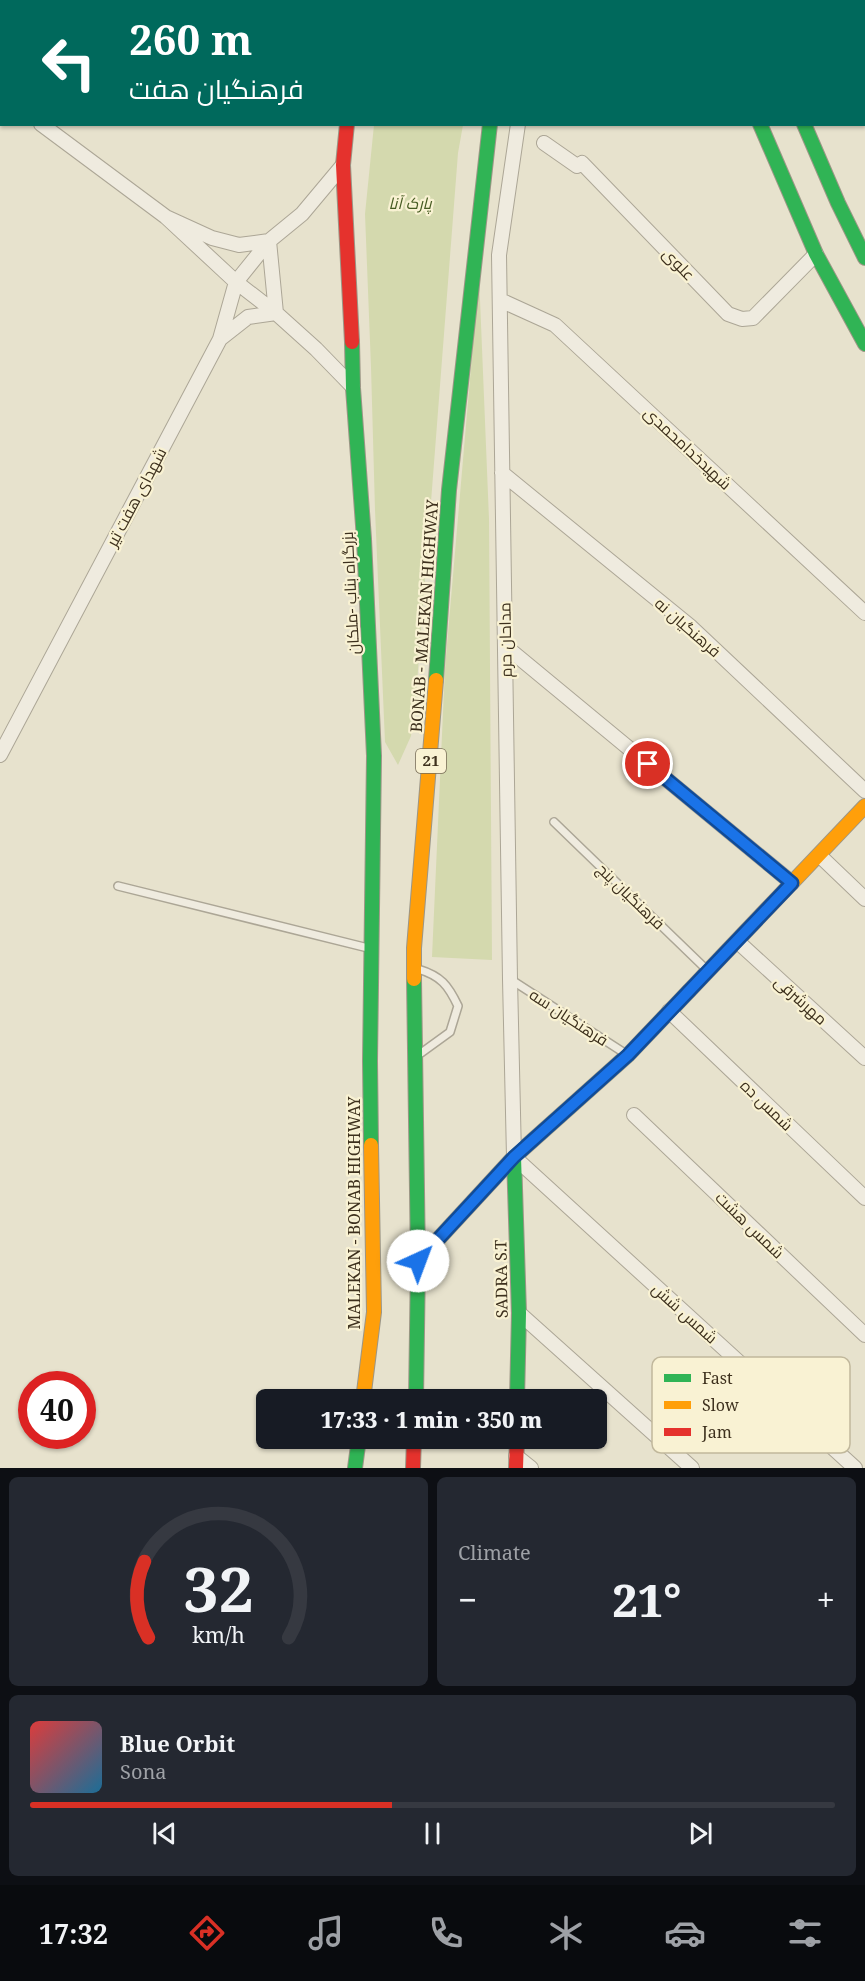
<!DOCTYPE html>
<meta charset="utf-8">
<style>
:root{--surface:#171b24;--page:#242831;--text:#f1f3f6;--muted:#9ea1a6;--line:#363941;--accent:#d93025}
body{margin:0;font-family:"Noto Serif",Cairo,serif;background:var(--page);color:var(--text);height:100vh;display:flex;flex-direction:column;font-size:22px;white-space:nowrap}
*{box-sizing:border-box;margin:0}
p{font-size:20px;color:var(--muted)}
.icon{flex:none;width:33px;height:33px;fill:none;stroke:currentColor;stroke-width:2;stroke-linecap:round;stroke-linejoin:round}
.map{position:relative;height:1468px;overflow:hidden}
.side{display:flex;flex-direction:column;gap:9px;padding:9px;background:#0d0f14;flex:1}
.side>*{flex:none}
.top-card{position:absolute;left:0px;top:0px;width:866px;height:126px;box-shadow:0 2px 4px #0004;background:#00695c;color:#fff;overflow:hidden}
.speed{position:absolute;left:18px;top:1371px;display:flex;gap:12px;font-size:30px;font-weight:700;text-align:center}
.speed>*{display:grid;place-content:center;width:78px;height:78px;border-radius:50%;background:var(--surface);box-shadow:0 2px 4px #0004;line-height:1}
.speed .limit{border:9px solid #d22;background:#fff;color:#111}
.pin{position:absolute;display:grid;place-items:center;width:51px;height:51px;color:#fff;margin:-26px;border:3px solid #fff;border-radius:50%;box-shadow:0 2px 6px #0007}
.me{position:absolute;width:66px;margin:-33px;rotate:43deg;stroke-linejoin:round;filter:drop-shadow(0 0 4px #0008)}
.turn{display:flex;align-items:center;gap:21px;height:126px;padding:0 30px;font-size:27px}
.turn .icon{width:78px;height:78px;stroke-width:2.5}
.turn b{display:block;font-size:42px;line-height:51px}
.big{font-size:45px;font-weight:800;line-height:1.1}
.side .card{flex:1;display:flex;flex-direction:column;justify-content:center;gap:9px;min-width:0;padding:0 21px;border-radius:9px;background:var(--page)}
.side .dial{align-items:center;gap:0}
.dial svg{height:156px;overflow:visible;fill:none;stroke:var(--line);stroke-width:7;stroke-linecap:round;text-anchor:middle}
.dial text{fill:var(--text);stroke:none}
.song{display:flex;align-items:center;gap:18px}
.cover{width:72px;height:72px;border-radius:9px;background:linear-gradient(135deg,hsl(0 70% 55%),hsl(200 70% 35%))}
.played{height:6px;border-radius:3px;background:linear-gradient(90deg,var(--accent) 45%,var(--line) 45%)}
.keys{display:flex;justify-content:space-around;direction:ltr}
.heat{display:flex;justify-content:space-between;align-items:center;font-size:33px;direction:ltr}
.side .tiles{flex:1;display:grid;gap:9px;grid-template-columns:1fr 1fr}
.card:last-child{grid-column:span 2}
.trip{position:absolute;left:256px;top:1389px;width:351px;height:60px;border-radius:9px;background:var(--surface);box-shadow:0 2px 4px #0004;font-weight:800;line-height:60px;text-align:center}
.tab-bar{display:flex;height:96px;justify-content:space-around;align-items:center;background:#090b0e;color:var(--muted)}
.tab-bar .icon{width:42px;height:42px}
.tab-bar .selected{color:var(--accent)}
.tab-bar b{font-size:27px;color:var(--text)}
.map>svg:first-child{display:block}
</style>
<div class="map">
<svg width="865" height="1468" viewBox="0 0 865 1468">
<rect width="100%" height="100%" fill="#e7e2cd"/>
<path fill="#d4d9ae" d="M386,0h98v2z
M374,125h89l-5,28 -41,530 -6,53 -13,29 -13,-23 -10,-232 -4,-143 -6,-153z
M479,275l10,244 3,441 -60,-3 13,-289z"/>
<g fill="none" stroke-linecap="round" stroke-linejoin="round">
<g stroke="#aca696" stroke-width="10">
<path id="lane" d="M554,822l152,147
M118,886l250,62
M418,969c23,7 30,16 40,37l-8,26 -29,21
M510,979l116,75"/>
</g>
<g stroke="#aca696" stroke-width="16">
<path id="street" d="M536,2v-2
M0,94l2,1
M41,124l125,93
M518,124l-19,131 11,724 4,178 341,311
M544,143l33,23 5,-3 146,151 14,5 11,-1 63,-64
M343,165l-41,49 -33,27 -30,4 -27,-7 -46,-21 70,65 40,31 40,36 37,38
M269,241l7,72
M500,300l55,25 310,288
M220,339l28,-22 28,-4
M502,473l189,154 174,164
M505,646l287,237
M0,755l220,-416 16,-57 33,-41
M819,855l46,44
M737,941l128,117
M669,1011l196,187
M634,1115l231,220
M519,1313l173,155
M516,1456l15,12"/>
</g>
<g stroke="#9c9686" stroke-width="16">
<path id="fast" d="M714,0l1,2
M757,0v2
M360,2l1,-2
M760,124l56,130 49,90
M804,124l34,79 27,55
M352,342l1,46 11,151 10,217 -4,305 1,84
M436,680l13,-190 41,-366
M414,979l4,282 -2,139
M514,1157l5,156 -2,87
M418,1261l96,-104 114,-102 61,-64
M355,1468l4,-30"/>
</g>
<g stroke="#9c9686" stroke-width="16">
<path id="slow" d="M505,0v2
M414,979v-31l22,-268
M689,991l176,-185
M363,1400l11,-88 -3,-167"/>
</g>
<g stroke="#9c9686" stroke-width="16">
<path id="jam" d="M347,124l-4,41 9,177
M413,1468l1,-30
M516,1468l1,-30"/>
</g>
<use href="#lane" stroke="#efebdf" stroke-width="7"/>
<use href="#street" stroke="#efebdf" stroke-width="14"/>
<use href="#fast" stroke="#30b455" stroke-width="14"/>
<use href="#slow" stroke="#ff9f0a" stroke-width="14"/>
<use href="#jam" stroke="#e5322d" stroke-width="14"/>
</g>
<g fill="none" stroke-linecap="round" stroke-linejoin="round">
<g stroke="#114b97" stroke-width="15">
<path id="route" d="M418,1261l96,-104 114,-102 164,-172 -144,-119"/>
</g>
<use href="#route" stroke="#1a73e8" stroke-width="10"/>
</g>
<g text-anchor="middle" stroke-width="4.5" stroke-linejoin="round" paint-order="stroke">
<rect fill="#f9f2d3" stroke="#756a54" stroke-width="1.5" x="416" y="749" width="30" height="24" rx="4.5"/>
<g font-size="15" font-weight="bold" fill="#3d301d">
<text x="431" y="766">21</text>
</g>
<g font-size="16" font-style="italic" fill="#465b21" stroke="#f9f2d3">
<text x="410" y="209">پارک آنا</text>
</g>
<g font-size="16" fill="#3d301d" stroke="#f9f2d3">
<text transform="translate(679 264) rotate(46)" y="6">علوی</text>
<text transform="translate(688 448) rotate(43)" y="6">شهیدخدامحمدی</text>
<text transform="translate(136 497) rotate(-62)" y="6">شهدای هفت تیر</text>
<text transform="translate(350 593) rotate(-93)" y="6">بزرگراه بناب -ملکان</text>
<text transform="translate(424 616) rotate(-86)" y="6">BONAB - MALEKAN HIGHWAY</text>
<text transform="translate(688 627) rotate(41)" y="6">فرهنگیان نه</text>
<text transform="translate(505 640) rotate(-91)" y="6">مداحان حرم</text>
<text transform="translate(631 896) rotate(44)" y="6">فرهنگیان پنج</text>
<text transform="translate(801 1000) rotate(42)" y="6">مهرشرقی</text>
<text transform="translate(569 1017) rotate(33)" y="6">فرهنگیان سه</text>
<text transform="translate(767 1105) rotate(44)" y="6">شمس ده</text>
<text transform="translate(354 1213) rotate(-90)" y="6">MALEKAN - BONAB HIGHWAY</text>
<text transform="translate(750 1225) rotate(44)" y="6">شمس هشت</text>
<text transform="translate(501 1279) rotate(-91)" y="6">SADRA S.T</text>
<text transform="translate(685 1313) rotate(42)" y="6">شمس شش</text>
</g>
</g>
<rect x="652" y="1357" width="198" height="96" rx="9" fill="#f9f2d3" stroke="#c1b89c" stroke-width="1.5"/>
<rect x="664" y="1374" width="27" height="8" fill="#30b455"/>
<rect x="664" y="1401" width="27" height="8" fill="#ff9f0a"/>
<rect x="664" y="1428" width="27" height="8" fill="#e5322d"/>
<g font-size="16" fill="#3d301d">
<text x="702" y="1384">Fast</text>
<text x="702" y="1411">Slow</text>
<text x="702" y="1438">Jam</text>
</g>
</svg>
<div class="speed"><div class="limit">40</div></div>
<div class="pin" style="left:648px;top:764px;background:#d93025"><svg class="icon" aria-label="arrive" viewBox="0 0 24 24"><path d="M6 21V4h12l-3 4 3 4H6"/></svg></div>
<svg class="me" style="left:418px;top:1261px" viewBox="-20 -20 40 40"><circle r="19" fill="#fff"/><path d="M0-13L10 11 0 6-10 11z" fill="#1a73e8"/></svg>
<div class="trip">17:33 · 1 min · 350 m</div>
<div class="top-card">
<div class="turn"><svg class="icon" aria-label="left" viewBox="0 0 24 24"><path d="M17 20v-9H6M10 6l-5 5 5 5"/></svg><div><b>260 m</b>فرهنگیان هفت</div></div>
</div>
</div>
<section class="side">
<div class="tiles">
<div class="card dial"><svg viewBox="0 0 100 80">
<path d="M14 69A42 42 0 1 1 86 69"/>
<path d="M14 69A42 42 0 0 1 12 30" stroke="#d93025"/>
<text x="50" y="56" font-size="32" font-weight="700">32</text>
<text x="50" y="72" font-size="11">km/h</text>
</svg></div>
<div class="card"><p>Climate</p>
<div class="heat"><a>−</a><b class="big">21°</b><a>+</a></div>
</div>
<div class="card">
<div class="song"><i class="cover"></i><div><b>Blue Orbit</b><p>Sona</p></div></div>
<div class="played"></div>
<div class="keys"><svg class="icon" aria-label="previous" viewBox="0 0 24 24"><path d="M18 5L8 12l10 7zM5 5v14"/></svg><svg class="icon" aria-label="pause" viewBox="0 0 24 24"><path d="M8 5v14M16 5v14"/></svg><svg class="icon" aria-label="next" viewBox="0 0 24 24"><path d="M6 5l10 7-10 7zM19 5v14"/></svg></div>
</div>
</div>
</section>
<nav class="tab-bar">
<b>17:32</b>
<svg class="icon selected" aria-label="directions" viewBox="0 0 24 24"><path d="M12 3l9 9-9 9-9-9zM9 14v-3h6M13 9l2 2-2 2"/></svg>
<svg class="icon" aria-label="music" viewBox="0 0 24 24"><path d="M9 18V5l10-2v13"/><circle cx="6" cy="18" r="3"/><circle cx="16" cy="16" r="3"/></svg>
<svg class="icon" aria-label="phone" viewBox="0 0 24 24"><path d="M5 4h4l2 5-3 2q2 4 5 5l2-3 5 2v4C11 20 4 13 5 4z"/></svg>
<svg class="icon" aria-label="climate" viewBox="0 0 24 24"><path d="M12 3v18M4 7l16 10M4 17L20 7"/></svg>
<svg class="icon" aria-label="car" viewBox="0 0 24 24"><path d="M5 17H2v-5l4-1 3-4h7l3 4 3 1v5h-3M9 17h6M6 11h13"/><circle cx="7" cy="17" r="2"/><circle cx="17" cy="17" r="2"/></svg>
<svg class="icon" aria-label="filters" viewBox="0 0 24 24"><path d="M4 7h16M4 17h16"/><circle cx="9" cy="7" r="2"/><circle cx="15" cy="17" r="2"/></svg>
</nav>
